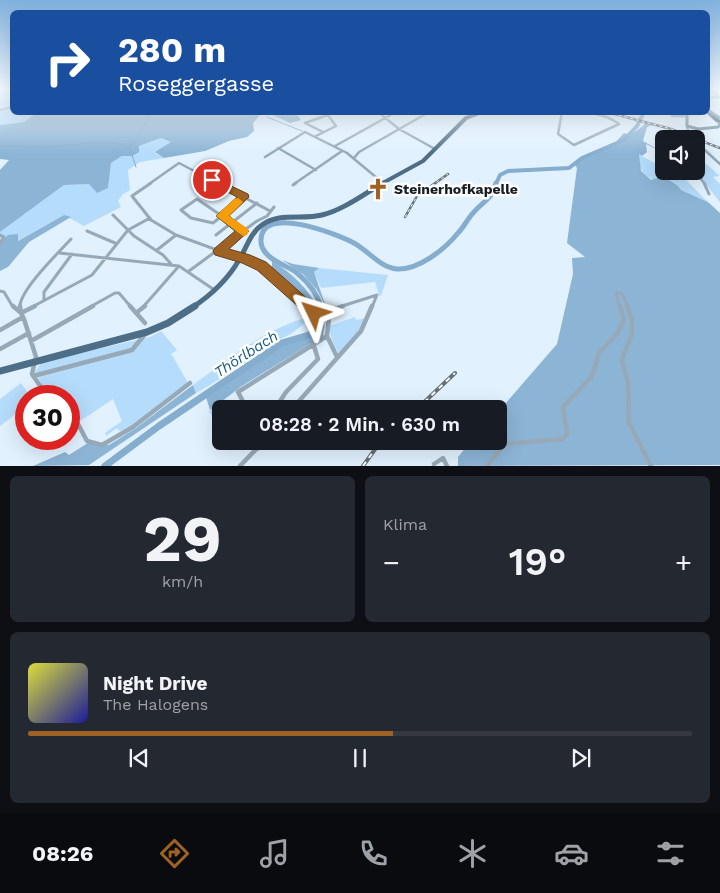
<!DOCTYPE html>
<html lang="de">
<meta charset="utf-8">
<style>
:root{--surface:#171b24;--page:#242831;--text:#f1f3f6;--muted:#9ea1a6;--line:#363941;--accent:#9e6224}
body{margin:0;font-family:"Work Sans",sans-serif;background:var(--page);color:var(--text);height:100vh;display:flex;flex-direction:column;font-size:19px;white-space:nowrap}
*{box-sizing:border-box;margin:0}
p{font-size:16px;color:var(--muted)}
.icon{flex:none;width:28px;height:28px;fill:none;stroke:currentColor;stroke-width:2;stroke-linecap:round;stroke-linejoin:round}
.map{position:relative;height:466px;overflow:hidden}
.side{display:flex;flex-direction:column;gap:10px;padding:10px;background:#0d0f14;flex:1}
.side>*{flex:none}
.banner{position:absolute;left:10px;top:10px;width:700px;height:105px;border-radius:8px;box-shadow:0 5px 20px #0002;background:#1a4fa0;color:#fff;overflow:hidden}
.tools{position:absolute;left:655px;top:130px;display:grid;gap:10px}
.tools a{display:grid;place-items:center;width:50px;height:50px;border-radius:8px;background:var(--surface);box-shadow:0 5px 20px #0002;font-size:25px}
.speed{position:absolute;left:15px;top:385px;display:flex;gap:10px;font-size:25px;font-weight:700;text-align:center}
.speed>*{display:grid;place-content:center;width:65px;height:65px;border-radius:50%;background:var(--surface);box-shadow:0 5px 20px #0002;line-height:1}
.speed .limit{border:8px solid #d22;background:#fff;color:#111}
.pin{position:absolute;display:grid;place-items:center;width:42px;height:42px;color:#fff;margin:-21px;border:2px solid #fff;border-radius:50%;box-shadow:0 1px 5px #0007}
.me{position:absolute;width:55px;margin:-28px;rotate:311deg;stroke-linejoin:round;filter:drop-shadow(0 0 4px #0008)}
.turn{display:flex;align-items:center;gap:18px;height:105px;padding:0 25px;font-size:22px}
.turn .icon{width:65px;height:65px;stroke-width:2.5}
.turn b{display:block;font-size:35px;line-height:42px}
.big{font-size:38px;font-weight:600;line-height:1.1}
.side .card{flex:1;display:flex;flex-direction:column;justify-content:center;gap:8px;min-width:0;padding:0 18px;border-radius:8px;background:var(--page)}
.side .dial{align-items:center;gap:0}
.dial b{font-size:65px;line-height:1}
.song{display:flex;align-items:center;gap:15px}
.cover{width:60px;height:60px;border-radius:8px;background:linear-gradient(135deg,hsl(60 70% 55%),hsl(240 70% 35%))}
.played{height:5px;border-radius:2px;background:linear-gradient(90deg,var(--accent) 55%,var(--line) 55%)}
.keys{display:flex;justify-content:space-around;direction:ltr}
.heat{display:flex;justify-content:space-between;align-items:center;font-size:28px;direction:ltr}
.side .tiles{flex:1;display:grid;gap:10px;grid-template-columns:1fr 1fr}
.card:last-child{grid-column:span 2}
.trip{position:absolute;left:212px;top:400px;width:295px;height:50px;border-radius:8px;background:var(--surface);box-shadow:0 5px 20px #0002;font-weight:600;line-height:50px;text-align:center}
.dock{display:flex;height:80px;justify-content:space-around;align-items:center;background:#090b0e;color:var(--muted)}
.dock .icon{width:35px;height:35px}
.dock .selected{color:var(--accent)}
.dock b{font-size:22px;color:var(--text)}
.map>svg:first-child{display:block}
</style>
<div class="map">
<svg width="720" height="466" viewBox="0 0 720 466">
<rect width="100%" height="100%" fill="#e1f1fe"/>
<path fill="#b5dcfb" d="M12,89v23l26,1 -14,9 -24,3v-32z
M161,138l11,4 -17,11 9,5 -24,4 -12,8 2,20 -7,4 -5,7 3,6 -37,19 -20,-11 -47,26 -17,2v-11l64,-47 25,-1 19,4 3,-25 11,-7h11l6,-10z
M638,154l26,14v3h13l31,31 -27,-12 -3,-4c-23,-5 -39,-5 -40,-32z
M696,155l24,21 -7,1 7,7v18l-25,-31z
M319,268l69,7 -7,21 -2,-1 -4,-13 -54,6 -7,-16z
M309,317c-10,15 -25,19 -40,29 -24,16 -47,33 -73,47l-3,-8c36,-26 73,-57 116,-68z
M355,317l1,3 11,-2 -12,18 -16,18 -7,-13 -3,-15z
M161,331l16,19 -7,5h2l16,28 -58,44 -10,4 -3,-3 -11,8 -1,-3 17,-12 -9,-22 -33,22 -11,-20v-5l-12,-4 -10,1 -12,-21 7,-10 108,-25z
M21,383l9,13h-4v10l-26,20v-27z
M225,399l5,10h-9v22l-12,-20z"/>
<path fill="#8cb4d5" d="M295,112l6,8 -11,3 -17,-8h-13l-7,8 1,8 -7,6 -18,4 -24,10 -41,7 -9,-6 16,-10 -10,-4 -22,8v6l-7,4h-10l-11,7 -3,25 -11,5 -8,-9 -25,1 -64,47v-62l9,-10 -9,-1v-34l24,-3 14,-10z
M645,123l7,2 -5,2 -4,14 21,12 -18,-9 1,8 -5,4 -3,-2 2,17 10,9 12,-4 15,10 3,4 27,12 12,11v252l-262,1v-9l13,-16h28v-30l58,-67 16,-70 -1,-16 13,-1 -18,-14 10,-75 -2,-3 5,-5 14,-5 -2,-2 22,-9 10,-11 6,2 13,-9z
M64,215l7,2 -42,25 -21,25 -8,4v-28l8,-8 10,-1v7z
M282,260l11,4 26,4 -5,4 12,35 -9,-17 -13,-15z
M272,261c21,13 36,27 47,49h-4c-12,-16 -29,-27 -43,-43z
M324,329l-1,7 -81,50 -32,24 -4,-13c24,-17 48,-37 75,-51 14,-7 30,-8 43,-17z
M193,385l3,8 -107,72 -56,1 32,-14 4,3 22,-14 18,4 27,-17z"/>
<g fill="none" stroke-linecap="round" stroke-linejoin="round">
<path stroke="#85adce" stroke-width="1" d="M266,112l1,2
M267,117l35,14
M130,145l8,-6 12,-27
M0,146l47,1
M49,147c28,-2 53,-8 80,-1l7,21"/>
<path stroke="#85adce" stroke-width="4" d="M496,184l4,-9 8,-4 61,-3 13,-10 42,-18 13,-14 6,-12"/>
<path stroke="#85adce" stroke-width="5" d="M321,307c-4,-14 -13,-25 -24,-34 -10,-8 -35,-14 -36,-31 -2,-39 75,-8 91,0 15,7 28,26 45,27 22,1 48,-20 61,-36 6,-6 10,-15 16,-21 11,-13 17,-11 22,-29"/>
<path stroke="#85adce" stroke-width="7" d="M105,466l54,-40 123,-83 27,-8 12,-8 -1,-21"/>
<path stroke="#97a9b7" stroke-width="2.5" d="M711,89l8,8
M708,98l12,-1
M0,110l12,-3
M378,112l21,17 36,20
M562,112l-4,22 16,11 45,-21
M588,112l19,5 11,6
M672,116h15
M687,126l2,8 4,5
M323,132l-18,-9 31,-11
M665,135l6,4
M316,136l20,-10 -9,-12
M696,142l24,22
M662,143h2
M335,146l61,-34
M278,148l38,22
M265,157l40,-25 42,21 36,30
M354,158l5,-6 70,-40
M694,171l11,13
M149,184l30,-21 40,21
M294,184l48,-33"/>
<path stroke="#97a9b7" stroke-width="3" d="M151,183l-19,13 19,24 25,15 85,31 46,41
M217,183l53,28
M704,183l5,11
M293,185l3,-2
M197,199l25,17 -9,7 -22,-5 -10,-8z
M113,215l21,21 29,19 8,9
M222,216l21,15
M222,216l22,-19
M87,231l28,12
M0,235l4,2 -4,6
M216,235l41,-32
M157,250l19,-15
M59,253l120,13 34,23
M189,271l68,-50 10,-5 7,-9
M0,291l4,1 9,15
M44,300v-8l28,-38
M20,307c-1,-16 39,-55 51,-68
M32,307l60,-32 36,-45 22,-12
M90,307l25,-14h4l12,14
M143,307l36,-41
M339,307l38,-12 -5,12
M620,307l-4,-13 2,-2 4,2 6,13"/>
<path stroke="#97a9b7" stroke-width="4.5" d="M13,306l8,7 3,6 12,38 -4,17 15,22
M20,306l1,7 14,-7
M130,306l15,17
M306,306l7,6h14
M627,306l5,14v14l-10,26 6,23 1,40 22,43
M327,312l2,6 -2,18 10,21
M327,312l16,-6
M136,313l9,-7
M0,330l23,-13
M31,341l62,-35
M0,349l29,-16
M33,376l99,-26 14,-17
M54,396h9
M69,407l18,34 15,4 31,-18 57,-44
M247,409l-9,-17 89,-56
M275,409l11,-17 32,-33 -5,-16
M292,409l69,-78 11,-25
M252,441l5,8
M434,464l9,-6 4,8
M240,466l24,-25
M487,466l18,-22 57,-5 5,-5 -4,-27 29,-31 7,-23 18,-19 7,-14 -4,-14"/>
<path stroke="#6d879c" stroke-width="3" d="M708,110l12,8
M687,112v14l11,3 20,-2 2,-2 -2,-4"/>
<path stroke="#4e6e87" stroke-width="4" d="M381,184l42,-23 43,-43 16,-6"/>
<path stroke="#4e6e87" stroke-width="5" d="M193,307c18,-12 35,-28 46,-47 7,-11 11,-27 23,-35 17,-13 40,-5 60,-10 21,-5 42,-21 61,-32"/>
<path stroke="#4e6e87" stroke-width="7" d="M0,371l147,-39 21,-9 27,-17"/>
<path fill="#335976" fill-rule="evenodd" d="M708,111l12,9v2h-4l-10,-9z"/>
<g stroke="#657078" stroke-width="2.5">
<path id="rail-far1" d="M607,112l64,17 49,19
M405,217l12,-21 31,-22"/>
</g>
<g stroke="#657078" stroke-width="4">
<path id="rail" d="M417,409l38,-36
M363,466l18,-25"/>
</g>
<use href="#rail-far1" stroke="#fff" stroke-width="1" stroke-dasharray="3" stroke-linecap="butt"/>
<use href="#rail" stroke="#fff" stroke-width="2" stroke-dasharray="5" stroke-linecap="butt"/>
</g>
<linearGradient id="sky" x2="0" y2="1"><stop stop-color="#80b1de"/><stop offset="0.58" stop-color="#f2f9ff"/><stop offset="1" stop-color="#f2f9ff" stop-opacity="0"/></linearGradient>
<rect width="720" height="154" fill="url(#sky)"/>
<path fill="#9e6224" stroke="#674017" d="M212,177l36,17 1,3 -20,19 20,15 -20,18 21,6 16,7 53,47 2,4 -2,4 -5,2 -4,-2 -53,-47 -15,-7 -27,-8 -2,-4 2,-3 20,-17 -19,-15 21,-19 -29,-15v-4z"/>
<path fill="#f59e0b" d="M238,198l5,4 -14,14 18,12 2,3 -2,4 -4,1 -27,-20 18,-17z"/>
<defs>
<g id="church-bare" transform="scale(1.725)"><path d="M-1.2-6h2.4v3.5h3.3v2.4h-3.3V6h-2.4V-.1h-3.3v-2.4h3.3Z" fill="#9e6224" stroke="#fff" stroke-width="2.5" paint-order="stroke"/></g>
</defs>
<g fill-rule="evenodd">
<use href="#church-bare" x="378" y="189"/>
</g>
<g text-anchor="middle" stroke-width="5" stroke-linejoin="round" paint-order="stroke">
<g font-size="14" font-weight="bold" fill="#161d23" stroke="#fff" text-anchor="start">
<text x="394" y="194">Steinerhofkapelle</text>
</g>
<g font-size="15" font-style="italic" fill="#175882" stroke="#fff">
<text transform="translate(246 354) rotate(-33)" y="5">Thörlbach</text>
</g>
</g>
</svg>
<div class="tools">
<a><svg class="icon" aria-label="sound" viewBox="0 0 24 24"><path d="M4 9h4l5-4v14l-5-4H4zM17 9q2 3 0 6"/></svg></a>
</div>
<div class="speed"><div class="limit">30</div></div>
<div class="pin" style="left:212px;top:180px;background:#d93025"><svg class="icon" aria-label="arrive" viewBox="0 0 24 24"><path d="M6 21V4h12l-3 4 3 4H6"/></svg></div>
<svg class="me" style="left:314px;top:313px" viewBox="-20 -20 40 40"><path d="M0-17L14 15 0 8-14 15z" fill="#9e6224" stroke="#fff" stroke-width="4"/></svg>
<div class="trip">08:28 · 2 Min. · 630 m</div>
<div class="banner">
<div class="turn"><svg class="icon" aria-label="right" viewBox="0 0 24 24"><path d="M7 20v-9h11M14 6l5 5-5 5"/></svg><div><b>280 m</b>Roseggergasse</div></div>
</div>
</div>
<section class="side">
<div class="tiles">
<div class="card dial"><b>29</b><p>km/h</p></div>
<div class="card"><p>Klima</p>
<div class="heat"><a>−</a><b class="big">19°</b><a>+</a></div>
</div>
<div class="card">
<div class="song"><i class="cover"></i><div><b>Night Drive</b><p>The Halogens</p></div></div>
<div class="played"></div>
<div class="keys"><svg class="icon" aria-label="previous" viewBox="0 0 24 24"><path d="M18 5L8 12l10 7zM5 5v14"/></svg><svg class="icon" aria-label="pause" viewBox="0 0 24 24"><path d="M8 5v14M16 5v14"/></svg><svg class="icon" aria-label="next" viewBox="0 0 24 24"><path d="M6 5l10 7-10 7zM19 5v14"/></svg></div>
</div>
</div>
</section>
<nav class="dock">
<b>08:26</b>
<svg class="icon selected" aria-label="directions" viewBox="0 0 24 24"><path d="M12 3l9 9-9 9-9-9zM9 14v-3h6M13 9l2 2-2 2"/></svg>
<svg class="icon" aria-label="music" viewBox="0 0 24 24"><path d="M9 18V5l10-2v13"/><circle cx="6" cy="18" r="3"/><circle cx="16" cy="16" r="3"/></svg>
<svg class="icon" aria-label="phone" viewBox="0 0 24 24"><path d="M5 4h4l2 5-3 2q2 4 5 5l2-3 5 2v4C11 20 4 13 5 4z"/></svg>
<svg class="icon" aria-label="climate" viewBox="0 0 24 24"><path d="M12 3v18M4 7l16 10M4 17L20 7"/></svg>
<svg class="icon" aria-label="car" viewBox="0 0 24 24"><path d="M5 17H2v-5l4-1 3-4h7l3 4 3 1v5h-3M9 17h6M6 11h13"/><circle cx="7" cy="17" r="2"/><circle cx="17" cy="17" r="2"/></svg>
<svg class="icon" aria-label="filters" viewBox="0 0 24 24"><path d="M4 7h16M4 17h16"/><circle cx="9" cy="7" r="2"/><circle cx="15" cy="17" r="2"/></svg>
</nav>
